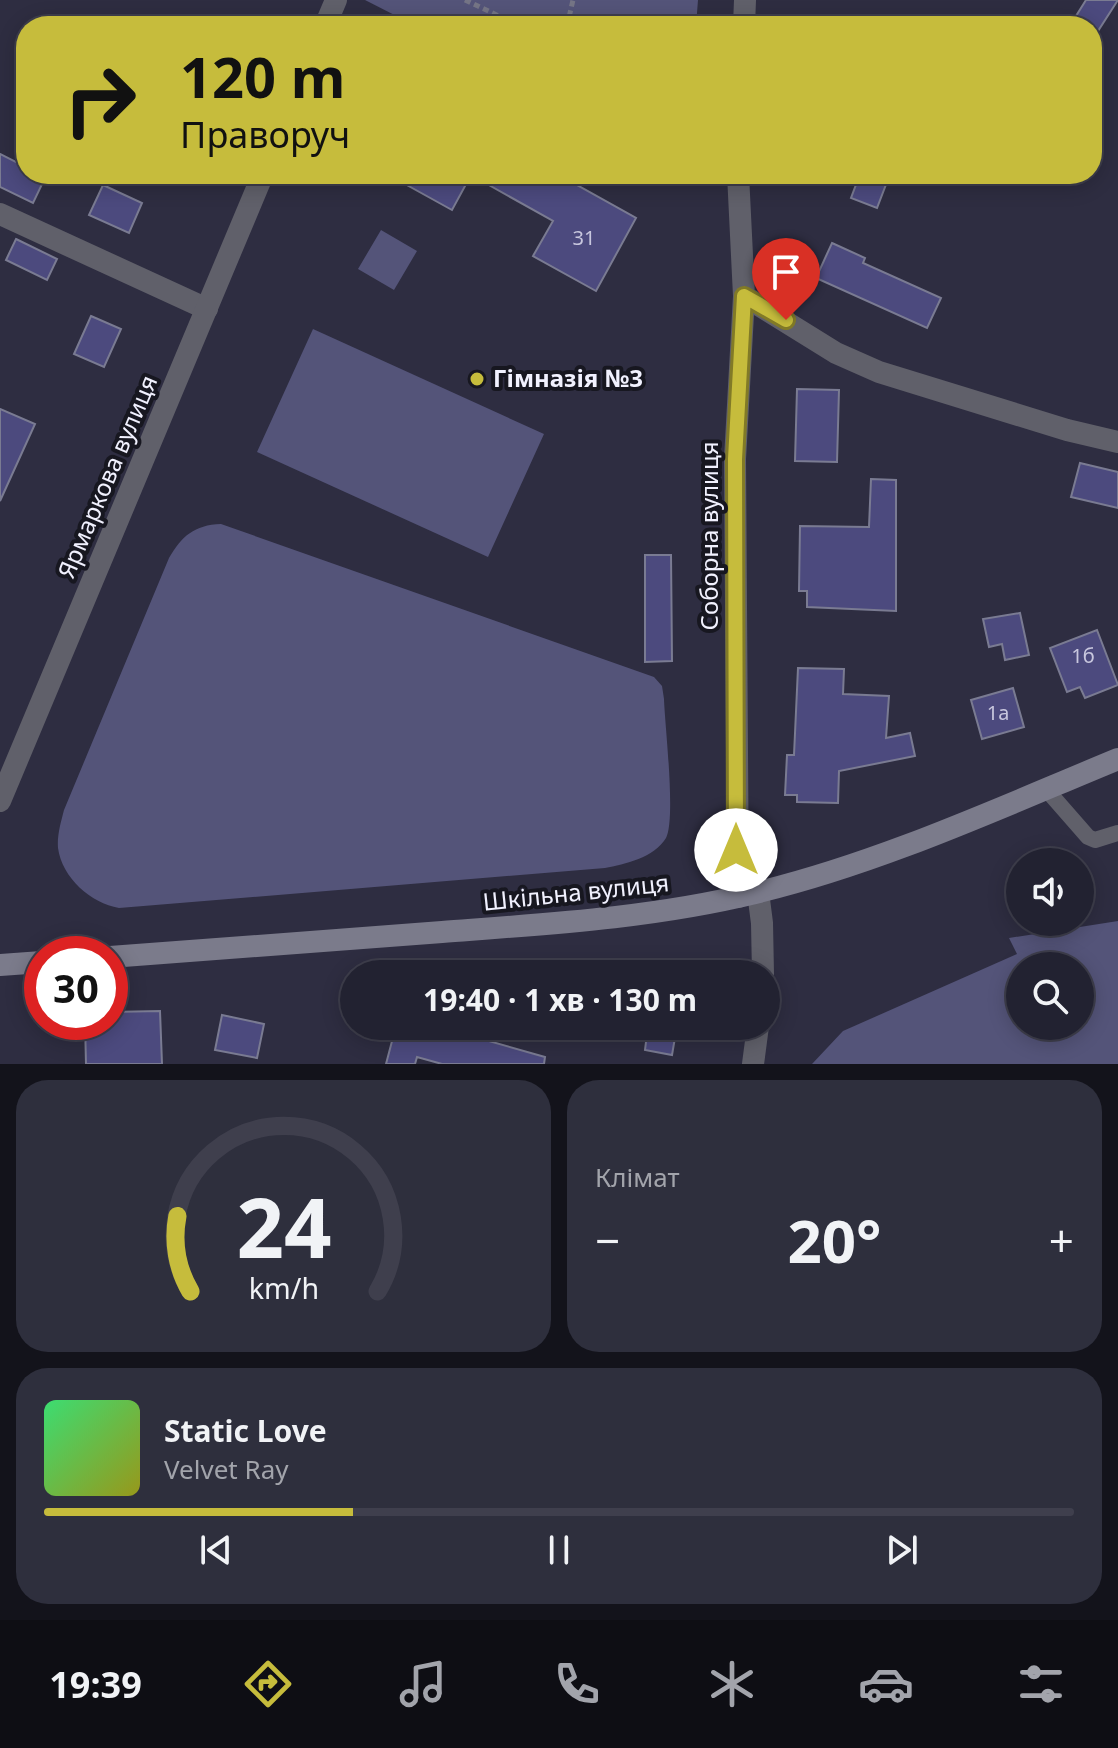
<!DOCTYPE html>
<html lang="uk">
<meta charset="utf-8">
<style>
:root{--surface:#222231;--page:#2e2f3d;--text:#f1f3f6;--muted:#a2a4ab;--line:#3f3f4d;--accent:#c6bc3c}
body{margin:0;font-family:"Noto Sans",sans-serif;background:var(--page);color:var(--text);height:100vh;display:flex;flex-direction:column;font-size:30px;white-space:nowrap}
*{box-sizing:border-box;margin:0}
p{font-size:26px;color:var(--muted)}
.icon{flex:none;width:44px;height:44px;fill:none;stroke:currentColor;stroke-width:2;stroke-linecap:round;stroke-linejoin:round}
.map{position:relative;height:1064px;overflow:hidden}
.sheet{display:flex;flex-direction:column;gap:16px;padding:16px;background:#13131b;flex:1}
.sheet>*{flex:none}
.top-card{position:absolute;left:16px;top:16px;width:1086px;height:168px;border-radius:32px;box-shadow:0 4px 20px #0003,0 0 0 2px var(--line);background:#c6bc3c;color:#111;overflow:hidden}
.controls{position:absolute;left:1006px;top:848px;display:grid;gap:16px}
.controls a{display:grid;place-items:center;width:88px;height:88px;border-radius:50%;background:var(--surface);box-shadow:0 4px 20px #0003,0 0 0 2px var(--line);font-size:40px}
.speed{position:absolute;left:24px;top:936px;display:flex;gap:16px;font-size:40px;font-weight:700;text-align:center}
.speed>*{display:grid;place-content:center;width:104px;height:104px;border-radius:50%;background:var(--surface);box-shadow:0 4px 20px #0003,0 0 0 2px var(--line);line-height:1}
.speed .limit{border:12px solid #d22;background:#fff;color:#111}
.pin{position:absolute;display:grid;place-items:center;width:68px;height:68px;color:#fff;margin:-82px -34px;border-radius:50% 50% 50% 0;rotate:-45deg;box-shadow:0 0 8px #0007}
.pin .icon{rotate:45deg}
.me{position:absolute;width:88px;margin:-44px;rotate:0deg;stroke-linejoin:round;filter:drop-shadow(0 0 6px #0008)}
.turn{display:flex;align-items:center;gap:28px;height:168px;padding:0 32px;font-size:36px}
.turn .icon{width:104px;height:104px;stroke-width:2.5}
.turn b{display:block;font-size:56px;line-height:68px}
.big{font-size:60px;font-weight:700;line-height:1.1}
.sheet .widget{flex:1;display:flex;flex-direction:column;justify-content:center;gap:12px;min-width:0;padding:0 28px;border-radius:32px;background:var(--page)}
.sheet .dial{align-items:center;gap:0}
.dial svg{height:208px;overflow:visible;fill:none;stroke:var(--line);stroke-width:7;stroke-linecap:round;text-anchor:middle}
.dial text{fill:var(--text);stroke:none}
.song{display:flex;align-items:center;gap:24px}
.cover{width:96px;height:96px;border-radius:12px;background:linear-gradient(135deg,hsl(140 70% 55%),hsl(60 70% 35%))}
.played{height:8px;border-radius:4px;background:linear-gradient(90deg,var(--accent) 30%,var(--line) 30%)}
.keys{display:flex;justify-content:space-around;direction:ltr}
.heat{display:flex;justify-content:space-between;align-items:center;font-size:44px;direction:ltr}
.sheet .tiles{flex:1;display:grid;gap:16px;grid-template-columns:1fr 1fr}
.widget:last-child{grid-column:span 2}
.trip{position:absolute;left:340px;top:960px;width:440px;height:80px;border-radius:40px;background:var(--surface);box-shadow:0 4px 20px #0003,0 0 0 2px var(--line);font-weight:700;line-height:80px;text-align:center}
.menu{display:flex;height:128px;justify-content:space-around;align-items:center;background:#0e0e14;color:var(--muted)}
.menu .icon{width:56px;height:56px}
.menu .on{color:var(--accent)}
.menu b{font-size:36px;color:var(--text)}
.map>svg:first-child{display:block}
</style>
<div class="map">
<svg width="1118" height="1064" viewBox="0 0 1118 1064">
<rect width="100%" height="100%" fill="#2e2d41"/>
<path fill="#545479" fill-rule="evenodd" d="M365,0h333l-2,26h-280z
M381,230l36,21 -23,39 -36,-21z
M313,329l231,105 -56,123 -231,-105z
M221,524l433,153 8,9 2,13c1,27 12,120 2,139 -12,20 -41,26 -61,30l-486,40c-28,-5 -57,-30 -61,-60 -1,-13 3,-26 6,-38l105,-252c13,-22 25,-33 52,-34z
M1118,921v143h-306l31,-33 174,-77 -8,-16zM1080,966v60h-60v-60z"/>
<path fill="#4c4a7e" stroke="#7a7b92" stroke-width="2" d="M1086,0h32l-20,31 -22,-15z
M0,154l26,13v7h11l8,4 -12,25 -33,-16z
M387,174h187l-4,7 66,37 -40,73 -63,-35 20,-35 -82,-46 -19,35z
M860,174h30l-13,34 -26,-10z
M103,185l39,18 -13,30 -40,-18z
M16,239l41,20 -10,21 -41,-20z
M832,243l33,15 -2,5 78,35 -14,30 -111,-50z
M91,316l30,13 -17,38 -30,-13z
M797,389l42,1 -2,72 -42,-1z
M0,409l35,15 -35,77z
M1080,463l38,9v36l-47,-11z
M871,479l25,1v131l-89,-4v-16h-8l1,-65 69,1z
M645,555h26l1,106 -27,1z
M1020,613l9,42 -24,5 -3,-16 -13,3 -6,-28z
M1097,630l21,55 -33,13 -5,-11 -13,5 -17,-44z
M798,668l46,1 -1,25 46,2 -3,42 24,-5 5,23 -76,15 -1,32 -41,-1v-7h-12l2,-40h7z
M1013,688l11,39 -42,12 -11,-39z
M160,1011l2,53h-76l-1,-42h25v-10z
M222,1015l42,9 -7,34 -42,-8z
M396,1026h40l109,31 -1,7h-102l-25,-7 -2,7h-29z
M648,1026h29l-5,29 -27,-5z"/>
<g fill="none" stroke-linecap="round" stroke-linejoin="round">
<path stroke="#757586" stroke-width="5" stroke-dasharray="6 4" stroke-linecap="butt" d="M465,0l55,26
M567,26l6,-26"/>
<path stroke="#60606a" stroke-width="16" d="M1046,789l42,48 7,3 23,-7"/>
<path stroke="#60606a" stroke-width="22" d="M744,26l1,-26
M0,214l207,95
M744,296l92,57 43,19 188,58 51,12
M758,892l4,31 1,51
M738,897l-3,-438 9,-163 -6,-122
M753,1064l5,-38"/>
<path stroke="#60606a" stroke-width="22" d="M325,26l11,-26
M0,801l263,-627"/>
<path stroke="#7b7b8b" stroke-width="22" d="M110,957c111,-8 222,-16 332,-25 105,-8 210,-14 313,-39 125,-30 244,-85 363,-134
M0,965l42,-3"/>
</g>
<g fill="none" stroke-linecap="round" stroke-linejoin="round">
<g stroke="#817a27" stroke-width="20">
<path id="route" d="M736,850l-1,-391 9,-163 42,24"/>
</g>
<use href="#route" stroke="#c6bc3c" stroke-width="14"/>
</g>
<circle fill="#c6bc3c" stroke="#171720" stroke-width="3" cx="477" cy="379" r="8"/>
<g text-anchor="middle" stroke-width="8" stroke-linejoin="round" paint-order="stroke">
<g font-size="20" fill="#c8c7de">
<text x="584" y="245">31</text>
<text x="1083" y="663">1б</text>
<text x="998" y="720">1а</text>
</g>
<g font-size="24" font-weight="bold" fill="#f1f1fe" stroke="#171720" text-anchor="start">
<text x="493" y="387">Гімназія №3</text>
</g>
<g font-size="24" fill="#f1f1fe" stroke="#171720">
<text transform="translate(108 477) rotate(-67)" y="8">Ярмаркова вулиця</text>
<text transform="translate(710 536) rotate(-90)" y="8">Соборна вулиця</text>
<text transform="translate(576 893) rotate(-6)" y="8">Шкільна вулиця</text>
</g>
</g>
</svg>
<div class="controls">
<a><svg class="icon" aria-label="sound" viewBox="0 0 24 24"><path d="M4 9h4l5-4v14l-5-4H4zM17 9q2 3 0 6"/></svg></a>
<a><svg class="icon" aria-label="search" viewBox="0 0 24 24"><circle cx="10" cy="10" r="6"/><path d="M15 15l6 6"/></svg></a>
</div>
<div class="speed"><div class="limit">30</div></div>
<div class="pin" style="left:786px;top:320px;background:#d93025"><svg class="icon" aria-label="arrive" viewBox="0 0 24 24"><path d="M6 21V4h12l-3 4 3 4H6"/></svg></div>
<svg class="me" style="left:736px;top:850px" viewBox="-20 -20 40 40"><circle r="19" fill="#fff"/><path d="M0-13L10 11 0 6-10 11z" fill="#c6bc3c"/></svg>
<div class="trip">19:40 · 1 хв · 130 m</div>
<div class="top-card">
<div class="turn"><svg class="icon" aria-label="right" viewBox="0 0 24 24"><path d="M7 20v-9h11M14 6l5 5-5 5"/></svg><div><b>120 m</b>Праворуч</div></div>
</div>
</div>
<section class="sheet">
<div class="tiles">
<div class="widget dial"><svg viewBox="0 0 100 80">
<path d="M14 69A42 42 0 1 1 86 69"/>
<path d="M14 69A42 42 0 0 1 9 40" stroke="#c6bc3c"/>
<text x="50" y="56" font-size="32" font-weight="700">24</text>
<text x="50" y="72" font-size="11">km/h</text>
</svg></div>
<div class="widget"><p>Клімат</p>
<div class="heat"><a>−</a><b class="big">20°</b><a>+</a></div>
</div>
<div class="widget">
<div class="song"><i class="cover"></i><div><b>Static Love</b><p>Velvet Ray</p></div></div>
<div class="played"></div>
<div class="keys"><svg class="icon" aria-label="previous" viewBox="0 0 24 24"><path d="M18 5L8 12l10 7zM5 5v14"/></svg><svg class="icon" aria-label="pause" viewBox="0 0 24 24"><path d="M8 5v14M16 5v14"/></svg><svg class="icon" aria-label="next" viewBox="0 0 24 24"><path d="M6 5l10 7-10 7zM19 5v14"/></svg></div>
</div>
</div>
</section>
<nav class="menu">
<b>19:39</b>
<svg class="icon on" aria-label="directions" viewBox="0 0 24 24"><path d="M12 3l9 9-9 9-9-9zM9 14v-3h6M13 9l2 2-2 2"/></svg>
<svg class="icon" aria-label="music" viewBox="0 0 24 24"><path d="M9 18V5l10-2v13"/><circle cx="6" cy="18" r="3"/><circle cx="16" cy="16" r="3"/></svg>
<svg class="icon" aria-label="phone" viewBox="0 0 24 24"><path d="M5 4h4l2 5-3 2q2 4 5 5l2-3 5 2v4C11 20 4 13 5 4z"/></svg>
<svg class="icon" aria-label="climate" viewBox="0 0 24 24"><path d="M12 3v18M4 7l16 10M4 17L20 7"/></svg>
<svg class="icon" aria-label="car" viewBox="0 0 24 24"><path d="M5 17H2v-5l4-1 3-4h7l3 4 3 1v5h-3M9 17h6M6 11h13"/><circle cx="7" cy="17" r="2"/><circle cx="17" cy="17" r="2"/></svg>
<svg class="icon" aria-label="filters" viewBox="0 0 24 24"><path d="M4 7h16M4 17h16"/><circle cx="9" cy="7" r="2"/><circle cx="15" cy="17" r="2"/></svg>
</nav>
